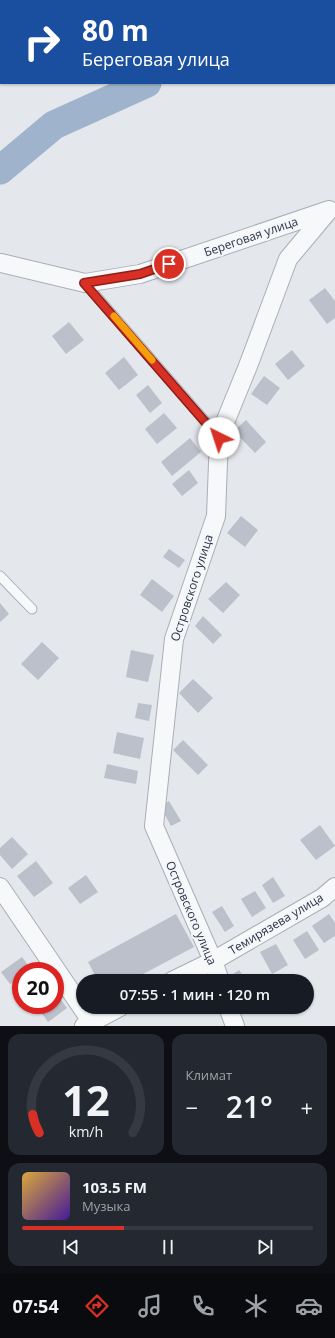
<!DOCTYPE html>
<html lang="ru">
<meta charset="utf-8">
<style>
:root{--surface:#171b24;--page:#242831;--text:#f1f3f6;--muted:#9ea1a6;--line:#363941;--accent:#d93025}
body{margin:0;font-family:"Open Sans",sans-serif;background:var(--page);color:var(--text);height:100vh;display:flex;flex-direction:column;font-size:15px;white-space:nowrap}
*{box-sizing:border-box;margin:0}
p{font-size:13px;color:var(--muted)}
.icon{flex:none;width:22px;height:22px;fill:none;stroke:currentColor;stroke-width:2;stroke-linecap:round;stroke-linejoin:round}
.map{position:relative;height:1026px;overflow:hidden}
.sheet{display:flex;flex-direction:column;gap:8px;padding:8px;background:#0d0f14;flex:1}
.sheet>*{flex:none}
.banner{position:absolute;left:0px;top:0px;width:335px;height:84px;box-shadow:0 1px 3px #0004;background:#1a4fa0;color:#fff;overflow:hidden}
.speed{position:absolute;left:12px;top:962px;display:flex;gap:8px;font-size:20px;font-weight:700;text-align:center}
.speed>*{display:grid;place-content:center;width:52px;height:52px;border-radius:50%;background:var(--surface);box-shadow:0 1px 3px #0004;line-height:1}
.speed .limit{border:6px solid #d22;background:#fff;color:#111}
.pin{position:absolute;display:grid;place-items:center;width:34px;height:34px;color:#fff;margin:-17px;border:2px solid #fff;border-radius:50%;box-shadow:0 1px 4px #0007}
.me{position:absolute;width:44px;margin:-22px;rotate:319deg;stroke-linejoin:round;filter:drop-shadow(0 0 3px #0008)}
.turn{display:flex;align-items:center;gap:14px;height:84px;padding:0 16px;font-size:18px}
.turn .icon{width:52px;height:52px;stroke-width:2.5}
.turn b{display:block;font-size:28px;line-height:34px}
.big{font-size:30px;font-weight:600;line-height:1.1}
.sheet .card{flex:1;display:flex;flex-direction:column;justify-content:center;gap:6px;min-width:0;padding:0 14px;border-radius:12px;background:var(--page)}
.sheet .dial{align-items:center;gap:0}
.dial svg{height:104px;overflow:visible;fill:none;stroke:var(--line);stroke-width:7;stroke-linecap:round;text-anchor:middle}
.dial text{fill:var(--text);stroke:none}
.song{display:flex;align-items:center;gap:12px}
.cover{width:48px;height:48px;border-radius:6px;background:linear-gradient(135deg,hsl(40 70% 55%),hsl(260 70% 35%))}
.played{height:4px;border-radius:2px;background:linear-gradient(90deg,var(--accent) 35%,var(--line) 35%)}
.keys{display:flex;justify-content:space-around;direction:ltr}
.heat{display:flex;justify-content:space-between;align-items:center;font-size:22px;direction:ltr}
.sheet .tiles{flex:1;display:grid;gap:8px;grid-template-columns:1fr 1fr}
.card:last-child{grid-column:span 2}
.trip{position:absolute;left:76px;top:974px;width:238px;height:40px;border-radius:20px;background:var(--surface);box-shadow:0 1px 3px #0004;font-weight:600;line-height:40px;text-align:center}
.tab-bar{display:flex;height:64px;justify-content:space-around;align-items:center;background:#090b0e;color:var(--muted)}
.tab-bar .icon{width:28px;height:28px}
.tab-bar .active{color:var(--accent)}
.tab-bar b{font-size:18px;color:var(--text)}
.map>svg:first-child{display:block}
</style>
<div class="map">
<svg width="335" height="1026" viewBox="0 0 335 1026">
<rect width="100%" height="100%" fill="#e4e7ec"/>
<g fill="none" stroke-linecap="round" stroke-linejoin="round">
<path stroke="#9fb4cc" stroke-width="29" d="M288,1l2,-1
M0,170l54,-45 93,-42"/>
</g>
<path fill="#bbc0ca" d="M325,288l10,13v17l-8,6 -18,-24z
M69,322l15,18 -18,14 -14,-18z
M292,350l13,16 -17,14 -13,-16z
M124,357l14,18 -19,15 -14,-17z
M264,376l16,12 -13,17 -16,-11z
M148,385l14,18 -12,10 -14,-18z
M164,413l13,15 -20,16 -12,-15z
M246,420l20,22 -11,11 -21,-22z
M190,438l11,14 -29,24 -11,-14z
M189,470l9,13 -16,13 -10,-12z
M241,516l17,14 -13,17 -18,-14z
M169,549l16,11 -6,8 -16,-11z
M152,579l22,17 -12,16 -22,-17z
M226,582l14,13 -17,18 -15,-14z
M0,603l9,11 -9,8z
M203,616l19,19 -9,9 -18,-18z
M42,642l17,16 -21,22 -17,-16z
M131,650l23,5 -6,27 -22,-5z
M193,679l20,19 -15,15 -19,-20z
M138,703l14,2 -3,16 -14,-3z
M117,732l27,6 -4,21 -27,-6z
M183,740l25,25 -10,10 -25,-25z
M107,764l31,7 -2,13 -32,-6z
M169,801l12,20 -10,5 -11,-20z
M320,825l15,21 -19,14 -16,-20z
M12,837l16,17 -16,15 -12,-14v-7z
M36,861l17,22 -19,14 -17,-21z
M86,875l12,17 -18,12 -12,-16z
M273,877l12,19 -12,7 -11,-18z
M255,891l11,17 -14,9 -11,-18z
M222,906l12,20 -9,6 -13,-20z
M176,914l18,33 -64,34h-32l-10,-19z
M329,914l6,9v13l-11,7 -12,-17z
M307,931l12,19 -14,9 -12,-19z
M276,944l12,21 -16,9 -12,-22z
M22,957l9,12 -10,2v5l-11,8 -9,-12z
M239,970l8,11h-18l-2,-3z
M58,996l9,12 -19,14 -9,-13 6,-4h10v-7z"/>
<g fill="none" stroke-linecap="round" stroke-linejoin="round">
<g stroke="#a9aeb7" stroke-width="11">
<path id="service" d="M50,1l1,-1
M0,44l1,-1
M85,283l134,154
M0,576l32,33"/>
</g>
<g stroke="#a9aeb7" stroke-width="20">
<path id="minor" d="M1,263l84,20 55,-9 189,-64
M0,887l91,134
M172,981l41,-20 109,-63 13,-11
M220,981l-7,-20 -59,-135 20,-187 42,-123 3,-79 29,-71 40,-107 41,-49
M228,1007l7,19
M84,1026l36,-19"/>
</g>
<use href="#service" stroke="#f7f8fa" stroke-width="9"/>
<use href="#minor" stroke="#f7f8fa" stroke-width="18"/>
</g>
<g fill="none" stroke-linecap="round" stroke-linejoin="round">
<g stroke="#8d1f18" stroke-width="10">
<path id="route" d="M169,264l-29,10 -56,9 135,155"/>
</g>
<use href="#route" stroke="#d93025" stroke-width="7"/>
<path stroke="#f59e0b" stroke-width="7" d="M114,316l38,44"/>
</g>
<g text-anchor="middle" stroke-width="4" stroke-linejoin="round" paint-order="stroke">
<g font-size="12" fill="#2b3445" stroke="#f4f6f9">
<text transform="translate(251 237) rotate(-19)" y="4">Береговая улица</text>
<text transform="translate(192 588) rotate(-72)" y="4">Островского улица</text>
<text transform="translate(191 913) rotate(67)" y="4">Островского улица</text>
<text transform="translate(276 924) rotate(-31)" y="4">Темирязева улица</text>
</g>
</g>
</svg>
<div class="speed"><div class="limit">20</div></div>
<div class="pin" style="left:169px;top:264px;background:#d93025"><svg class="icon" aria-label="arrive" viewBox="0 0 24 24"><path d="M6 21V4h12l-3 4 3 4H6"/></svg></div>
<svg class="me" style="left:219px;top:438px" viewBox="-20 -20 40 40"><circle r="19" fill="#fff"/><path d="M0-13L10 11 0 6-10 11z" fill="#d93025"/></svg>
<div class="trip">07:55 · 1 мин · 120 m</div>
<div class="banner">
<div class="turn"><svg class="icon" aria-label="right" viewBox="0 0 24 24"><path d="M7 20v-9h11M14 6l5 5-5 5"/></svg><div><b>80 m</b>Береговая улица</div></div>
</div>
</div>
<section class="sheet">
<div class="tiles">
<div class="card dial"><svg viewBox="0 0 100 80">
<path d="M14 69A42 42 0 1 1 86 69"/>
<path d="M14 69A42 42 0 0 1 9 55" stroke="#d93025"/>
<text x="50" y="56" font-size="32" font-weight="700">12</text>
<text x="50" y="72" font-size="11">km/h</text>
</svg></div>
<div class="card"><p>Климат</p>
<div class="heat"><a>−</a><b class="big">21°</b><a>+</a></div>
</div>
<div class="card">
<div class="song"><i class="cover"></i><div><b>103.5 FM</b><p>Музыка</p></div></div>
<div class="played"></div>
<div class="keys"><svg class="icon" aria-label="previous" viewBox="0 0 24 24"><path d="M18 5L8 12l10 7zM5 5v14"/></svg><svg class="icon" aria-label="pause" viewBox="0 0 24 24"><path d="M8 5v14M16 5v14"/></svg><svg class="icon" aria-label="next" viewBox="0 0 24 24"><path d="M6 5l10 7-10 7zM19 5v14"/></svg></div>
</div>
</div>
</section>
<nav class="tab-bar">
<b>07:54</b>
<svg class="icon active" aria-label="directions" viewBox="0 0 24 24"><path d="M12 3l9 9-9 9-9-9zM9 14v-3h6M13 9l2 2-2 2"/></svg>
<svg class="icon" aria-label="music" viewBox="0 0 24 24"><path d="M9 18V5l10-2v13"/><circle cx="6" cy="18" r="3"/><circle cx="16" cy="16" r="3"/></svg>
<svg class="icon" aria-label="phone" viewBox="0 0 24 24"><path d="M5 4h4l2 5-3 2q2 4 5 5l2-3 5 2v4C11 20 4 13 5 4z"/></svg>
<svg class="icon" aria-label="climate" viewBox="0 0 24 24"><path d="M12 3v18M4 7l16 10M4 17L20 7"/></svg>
<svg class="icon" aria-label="car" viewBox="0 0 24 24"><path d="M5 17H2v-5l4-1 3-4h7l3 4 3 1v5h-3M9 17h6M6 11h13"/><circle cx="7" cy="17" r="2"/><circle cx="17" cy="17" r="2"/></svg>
</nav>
